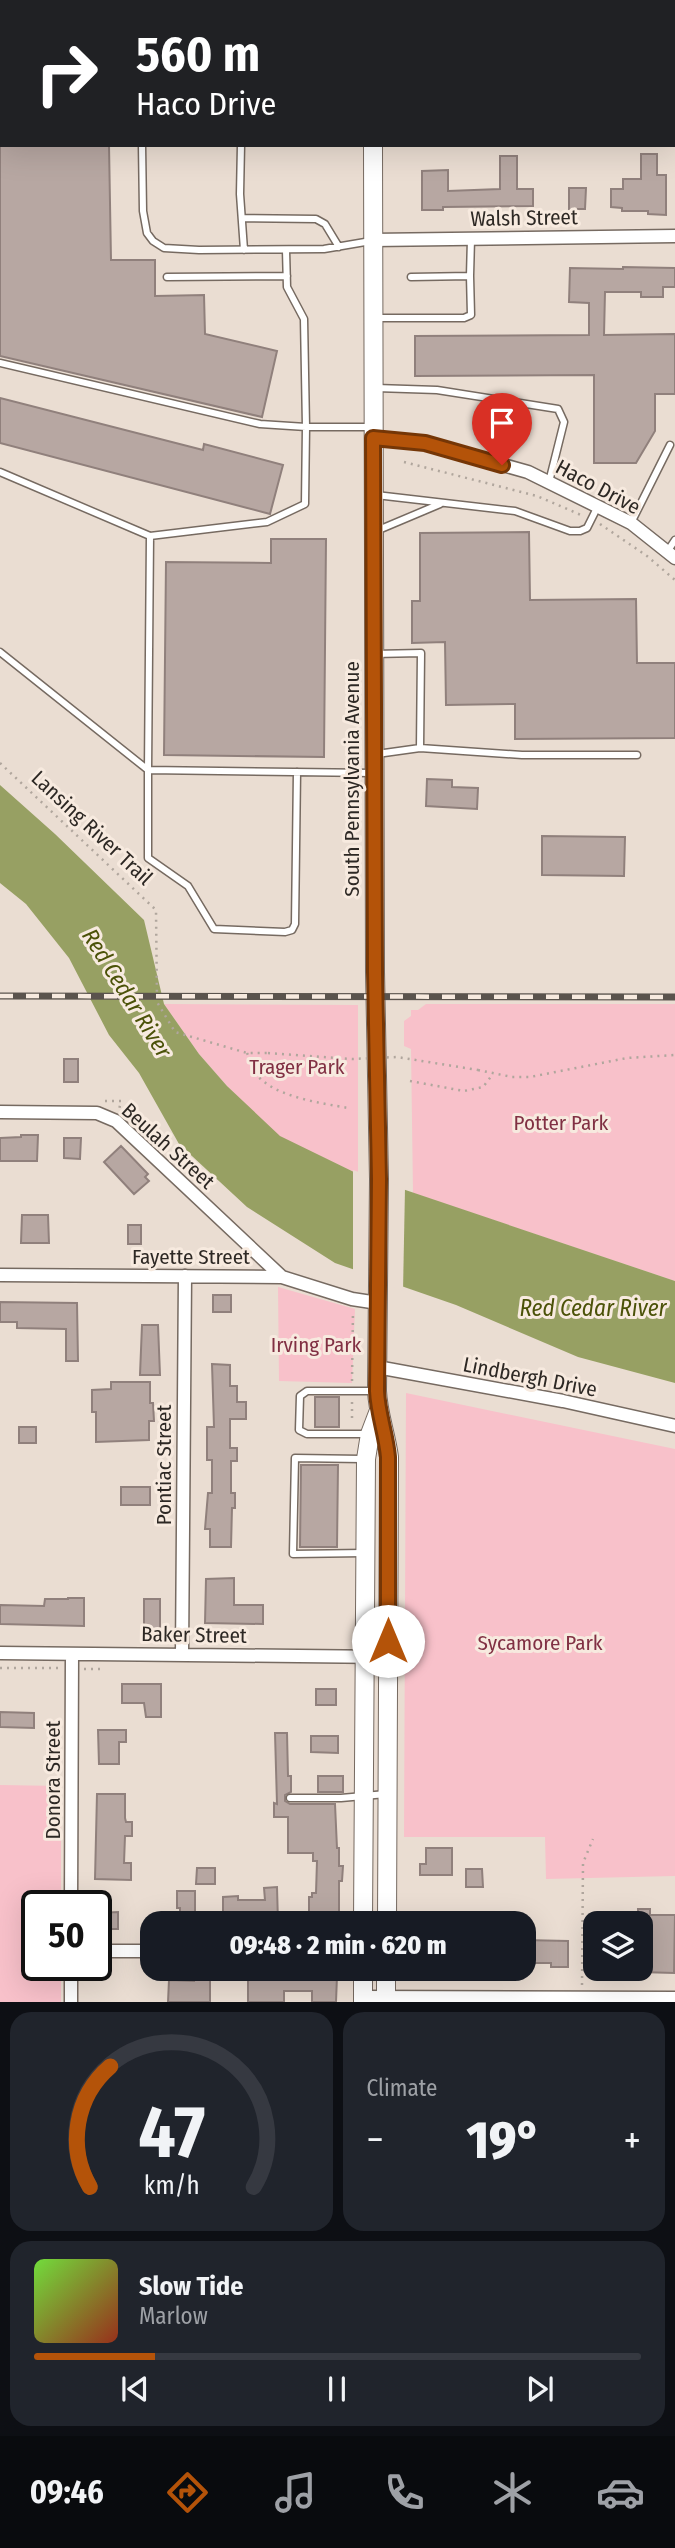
<!DOCTYPE html>
<meta charset="utf-8">
<style>
:root{--surface:#171b24;--page:#20242c;--text:#f1f3f6;--muted:#9ea1a6;--line:#363941;--accent:#b45309}
body{margin:0;font-family:"Fira Sans Condensed",sans-serif;background:var(--page);color:var(--text);height:100vh;display:flex;flex-direction:column;font-size:26px;white-space:nowrap}
*{box-sizing:border-box;margin:0}
p{font-size:23px;color:var(--muted)}
.icon{flex:none;width:38px;height:38px;fill:none;stroke:currentColor;stroke-width:2;stroke-linecap:round;stroke-linejoin:round}
.map{position:relative;height:2002px;overflow:hidden}
.drawer{display:flex;flex-direction:column;gap:10px;padding:10px;background:#0d0f14;flex:1}
.drawer>*{flex:none}
.hud{position:absolute;left:0px;top:0px;width:676px;height:147px;box-shadow:0 7px 28px #0002;background:#202124;color:#fff;overflow:hidden}
.fabs{position:absolute;left:583px;top:1911px;display:grid;gap:14px}
.fabs a{display:grid;place-items:center;width:70px;height:70px;border-radius:14px;background:var(--surface);box-shadow:0 7px 28px #0002;font-size:35px}
.speed{position:absolute;left:21px;top:1890px;display:flex;gap:14px;font-size:35px;font-weight:700;text-align:center}
.speed>*{display:grid;place-content:center;width:91px;height:91px;border-radius:50%;background:var(--surface);box-shadow:0 7px 28px #0002;line-height:1}
.speed .limit{border:4px solid #111;border-radius:10px;background:#fff;color:#111}
.pin{position:absolute;display:grid;place-items:center;width:60px;height:60px;color:#fff;margin:-72px -30px;border-radius:50% 50% 50% 0;rotate:-45deg;box-shadow:0 0 7px #0007}
.pin .icon{rotate:45deg}
.me{position:absolute;width:77px;margin:-38px;rotate:0deg;stroke-linejoin:round;filter:drop-shadow(0 0 5px #0008)}
.turn{display:flex;align-items:center;gap:24px;height:147px;padding:0 21px;font-size:32px}
.turn .icon{width:91px;height:91px;stroke-width:2.5}
.turn b{display:block;font-size:49px;line-height:60px}
.big{font-size:52px;font-weight:800;line-height:1.1}
.drawer .tile{flex:1;display:flex;flex-direction:column;justify-content:center;gap:10px;min-width:0;padding:0 24px;border-radius:21px;background:var(--page)}
.drawer .dial{align-items:center;gap:0}
.dial svg{height:182px;overflow:visible;fill:none;stroke:var(--line);stroke-width:7;stroke-linecap:round;text-anchor:middle}
.dial text{fill:var(--text);stroke:none}
.song{display:flex;align-items:center;gap:21px}
.cover{width:84px;height:84px;border-radius:10px;background:linear-gradient(135deg,hsl(100 70% 55%),hsl(10 70% 35%))}
.played{height:7px;border-radius:4px;background:linear-gradient(90deg,var(--accent) 20%,var(--line) 20%)}
.keys{display:flex;justify-content:space-around;direction:ltr}
.heat{display:flex;justify-content:space-between;align-items:center;font-size:38px;direction:ltr}
.drawer .tiles{flex:1;display:grid;gap:10px;grid-template-columns:1fr 1fr}
.tile:last-child{grid-column:span 2}
.trip{position:absolute;left:140px;top:1911px;width:396px;height:70px;border-radius:21px;background:var(--surface);box-shadow:0 7px 28px #0002;font-weight:800;line-height:70px;text-align:center}
.dock{display:flex;height:112px;justify-content:space-around;align-items:center;background:#090b0e;color:var(--muted)}
.dock .icon{width:49px;height:49px}
.dock .current{color:var(--accent)}
.dock b{font-size:32px;color:var(--text)}
.map>svg:first-child{display:block}
</style>
<div class="map">
<svg width="675" height="2002" viewBox="0 0 675 2002">
<rect width="100%" height="100%" fill="#eaddd2"/>
<path fill="#f8c1ca" d="M164,1004l194,1v169l-78,-37 -53,-51 -28,-32z
M426,1004h249v277l-262,-88 -2,-144 -7,-3v-25l7,-5v-6h7z
M278,1287l77,22 -3,74 -73,-2z
M406,1393l269,56v427l-129,3 -1,-42h-141z
M0,1785l61,1v120h-24v59h24v37h-61z"/>
<path fill="#97a063" d="M0,785l55,49 89,86 20,84 35,50 28,32 53,50 78,38 317,107v102l-97,-26 -122,-52 -121,-42 -88,-56 -68,-63 -40,-71 -30,-38 -40,-77 -43,-54 -26,-21z"/>
<path fill="#eaddd2" d="M353,1170l52,18 -2,103 -50,-18z"/>
<path fill="#b7a7a2" stroke="#90807c" stroke-width="2" d="M0,145h109l2,115h44v36l49,-1 1,39 72,17 -15,66 -262,-61z
M641,154h16v21h9v40l-18,-1v-3h-26v-3l-11,-1v-18h12v-10h18z
M500,156h17v33h16v17l-90,1v3h-21v-39l26,-1v21l52,-2z
M569,188h17l-1,21h-16z
M623,267l52,1v19h-12v10h-22v-5h-36l-1,43 71,-1v60h-20v37l-19,32h-42v-88l-179,1v-40l174,-1v-32l-20,-1 1,-34 53,1z
M0,398l203,52 1,-6 79,21 -13,49 -270,-71z
M529,532l1,68 106,-1 1,64h38v75l-160,1v-35l-69,1 -1,-63 -33,1v-42h8v-68z
M271,539h55l-2,218 -160,-2 2,-193 105,1z
M427,779l25,1v7l26,1 -1,21 -51,-3z
M542,836l83,1 -1,39 -82,-1z
M64,1059h14v23h-14z
M21,1135h17l-1,26h-37v-23l21,-1z
M64,1138h17l-1,21 -16,-1z
M121,1146l27,28 -3,3 4,4 -15,13 -30,-32z
M22,1215h26l1,28h-28z
M128,1225h13v19h-13z
M213,1295h18v17h-18z
M0,1302l77,1 1,58h-12v-32l-49,-1v-6h-17z
M142,1325h16l2,50h-20z
M212,1364l18,1v21h7v16h9v17h-16v29h7v13h-6v32h4v15h-3l-1,39h-21v-18h-5l3,-36h4v-33h-5v-33h7z
M111,1382h39v21h3l1,18h-5v19l-53,2v-30h-4v-22l19,-1z
M315,1397h24v30h-24z
M19,1427h17v16h-17z
M301,1465h37l-1,82h-37z
M121,1487h29v18h-29z
M234,1578v27h29v19l-58,-1 1,-44z
M68,1598h16v28l-84,-2v-19l44,1 1,-7h23z
M144,1599h16v31h-16z
M122,1684h39v33h-15l-2,-14h-22z
M316,1689h20v16h-20z
M0,1712l34,1v15l-34,-1z
M98,1730h28v12h-7v22h-20z
M275,1733h12l1,43h3v16l-6,3v6l5,3h45l2,44h2v18h4l-1,15h-3v42h-30v-26h3v-4h4l1,-32h-4v-8h-25v-36h-14v-14l3,1z
M311,1736h27v17l-27,-1z
M318,1776h25v16h-25z
M97,1794h28v24l1,4h6v14h-7l-1,27h7v17l-36,-1z
M426,1848h26v27h-32v-11h6z
M197,1868h18v16h-19z
M466,1869h16l1,18h-17z
M277,1887l1,36h-55v-26l15,-1v4h27l-1,-12z
M177,1891h18v30l-15,1v-14h-3z
M638,1909h12v6h25l-1,58 -34,-1z
M118,1912v17h-19v-16z
M523,1940l45,1v26h-17v-4h-28z
M307,1972h22v4h8l-1,26h-24v-11h-28v11h-36v-24l59,-2z
M194,1978h16v24h-42l1,-22 25,1z"/>
<g fill="none" stroke-linecap="round" stroke-linejoin="round">
<g stroke="#766a61" stroke-width="9">
<path id="service" d="M142,145l1,66 4,22 6,8 11,7 35,2 125,-1 47,-8
M241,145l-1,49 4,56
M242,218l74,1 9,5 14,23
M286,250l1,37 17,32 2,108h65
M470,276l1,-37
M167,277l120,-1
M375,318h89l7,-3 -1,-39 -59,1
M0,363l260,61 46,3 -1,77 -38,18 -117,14 -2,234 225,3
M376,388l61,2 121,19 6,13 -15,60
M0,472l150,64
M376,495l139,16 55,20h10l7,-3 11,-22
M631,523l39,-78
M376,531l64,-27
M667,552l8,-12
M0,652l148,118v88l40,28 26,43 71,3 7,-2 3,-6 2,-152
M374,654l47,-1 -1,95
M377,754l43,-6 102,7h115
M368,1434h-61l-8,-4 1,-34 7,-5h69
M362,1459l-67,-1 -2,96 71,-1
M290,1798h51l45,-4"/>
</g>
<g stroke="#766a61" stroke-width="15">
<path id="minor" d="M607,0v2
M172,2v-2
M674,52h1
M0,60h2
M372,240l303,-4
M374,438l51,5 103,29 103,51 44,35
M0,1112l97,1 19,8 166,156
M0,1275l282,2 70,22 26,4
M377,1367l186,34 112,25
M0,1653l388,4
M182,1654l3,-378
M71,1906l1,-252
M96,1951h56
M363,1997l312,1
M71,2002v-37"/>
</g>
<g stroke="#766a61" stroke-width="20">
<path id="secondary" d="M374,2v-2
M373,145l2,827 4,207 -2,212c1,23 9,43 12,66l-2,466
M363,1923l3,-464 4,-25 8,-21
M363,2002v-33
M386,2002v-33"/>
</g>
<path stroke="#b0a69d" stroke-width="2.5" stroke-dasharray="2 5" stroke-linecap="butt" d="M674,35h1
M404,462l133,34 44,19
M600,524l47,32 28,24
M0,763l156,147 1,92 18,30 72,21h21
M247,1053c3,6 5,16 9,21 18,23 65,29 92,34
M478,1070l34,7h18l97,-19 48,-3
M410,1081l54,10 19,-4 10,-13
M105,1101h16l-2,9
M352,1381l1,-70
M352,1402v21
M0,1668h60
M84,1669h18
M582,1985l1,-122 10,-24"/>
<use href="#service" stroke="#fff" stroke-width="6"/>
<use href="#minor" stroke="#fff" stroke-width="12"/>
<use href="#secondary" stroke="#fff" stroke-width="18"/>
<g stroke="#5a534d" stroke-width="7">
<path id="rail" d="M0,996l675,1"/>
</g>
<use href="#rail" stroke="#f7eadf" stroke-width="4.5" stroke-dasharray="13" stroke-linecap="butt"/>
<path stroke="#b0a69d" stroke-width="2.5" stroke-dasharray="2 5" stroke-linecap="butt" d="M268,1053l84,6 45,-2 81,13"/>
</g>
<g fill="none" stroke-linecap="round" stroke-linejoin="round">
<g stroke="#753606" stroke-width="18">
<path id="route" d="M388,1641v-184c-2,-23 -10,-43 -11,-66l2,-212 -4,-207 -2,-534 52,5 77,22"/>
</g>
<use href="#route" stroke="#b45309" stroke-width="12"/>
</g>
<g text-anchor="middle" stroke-width="6" stroke-linejoin="round" paint-order="stroke">
<g font-size="21" fill="#2d2824" stroke="#f7eadf">
<text transform="translate(524 218) rotate(-1)" y="7">Walsh Street</text>
<text transform="translate(598 487) rotate(28)" y="7">Haco Drive</text>
<text transform="translate(352 779) rotate(-90)" y="7">South Pennsylvania Avenue</text>
<text transform="translate(92 828) rotate(43)" y="7">Lansing River Trail</text>
<text transform="translate(168 1146) rotate(42)" y="7">Beulah Street</text>
<text x="191" y="1264">Fayette Street</text>
<text transform="translate(530 1377) rotate(11)" y="7">Lindbergh Drive</text>
<text transform="translate(164 1465) rotate(-90)" y="7">Pontiac Street</text>
<text transform="translate(194 1635) rotate(1)" y="7">Baker Street</text>
<text transform="translate(53 1780) rotate(-90)" y="7">Donora Street</text>
</g>
<g font-size="21" fill="#813043" stroke="#f7eadf">
<text x="297" y="1074">Trager Park</text>
<text x="561" y="1130">Potter Park</text>
<text x="316" y="1352">Irving Park</text>
<text x="540" y="1650">Sycamore Park</text>
</g>
<g font-size="23" font-style="italic" fill="#4b5208" stroke="#f7eadf">
<text transform="translate(127 993) rotate(58)" y="8">Red Cedar River</text>
<text x="593" y="1316">Red Cedar River</text>
</g>
</g>
</svg>
<div class="fabs">
<a><svg class="icon" aria-label="layers" viewBox="0 0 24 24"><path d="M12 4l9 5-9 5-9-5zM3 14l9 5 9-5"/></svg></a>
</div>
<div class="speed"><div class="limit">50</div></div>
<div class="pin" style="left:502px;top:465px;background:#d93025"><svg class="icon" aria-label="arrive" viewBox="0 0 24 24"><path d="M6 21V4h12l-3 4 3 4H6"/></svg></div>
<svg class="me" style="left:388px;top:1641px" viewBox="-20 -20 40 40"><circle r="19" fill="#fff"/><path d="M0-13L10 11 0 6-10 11z" fill="#b45309"/></svg>
<div class="trip">09:48 · 2 min · 620 m</div>
<div class="hud">
<div class="turn"><svg class="icon" aria-label="right" viewBox="0 0 24 24"><path d="M7 20v-9h11M14 6l5 5-5 5"/></svg><div><b>560 m</b>Haco Drive</div></div>
</div>
</div>
<section class="drawer">
<div class="tiles">
<div class="tile dial"><svg viewBox="0 0 100 80">
<path d="M14 69A42 42 0 1 1 86 69"/>
<path d="M14 69A42 42 0 0 1 23 16" stroke="#b45309"/>
<text x="50" y="56" font-size="32" font-weight="700">47</text>
<text x="50" y="72" font-size="11">km/h</text>
</svg></div>
<div class="tile"><p>Climate</p>
<div class="heat"><a>−</a><b class="big">19°</b><a>+</a></div>
</div>
<div class="tile">
<div class="song"><i class="cover"></i><div><b>Slow Tide</b><p>Marlow</p></div></div>
<div class="played"></div>
<div class="keys"><svg class="icon" aria-label="previous" viewBox="0 0 24 24"><path d="M18 5L8 12l10 7zM5 5v14"/></svg><svg class="icon" aria-label="pause" viewBox="0 0 24 24"><path d="M8 5v14M16 5v14"/></svg><svg class="icon" aria-label="next" viewBox="0 0 24 24"><path d="M6 5l10 7-10 7zM19 5v14"/></svg></div>
</div>
</div>
</section>
<nav class="dock">
<b>09:46</b>
<svg class="icon current" aria-label="directions" viewBox="0 0 24 24"><path d="M12 3l9 9-9 9-9-9zM9 14v-3h6M13 9l2 2-2 2"/></svg>
<svg class="icon" aria-label="music" viewBox="0 0 24 24"><path d="M9 18V5l10-2v13"/><circle cx="6" cy="18" r="3"/><circle cx="16" cy="16" r="3"/></svg>
<svg class="icon" aria-label="phone" viewBox="0 0 24 24"><path d="M5 4h4l2 5-3 2q2 4 5 5l2-3 5 2v4C11 20 4 13 5 4z"/></svg>
<svg class="icon" aria-label="climate" viewBox="0 0 24 24"><path d="M12 3v18M4 7l16 10M4 17L20 7"/></svg>
<svg class="icon" aria-label="car" viewBox="0 0 24 24"><path d="M5 17H2v-5l4-1 3-4h7l3 4 3 1v5h-3M9 17h6M6 11h13"/><circle cx="7" cy="17" r="2"/><circle cx="17" cy="17" r="2"/></svg>
</nav>
